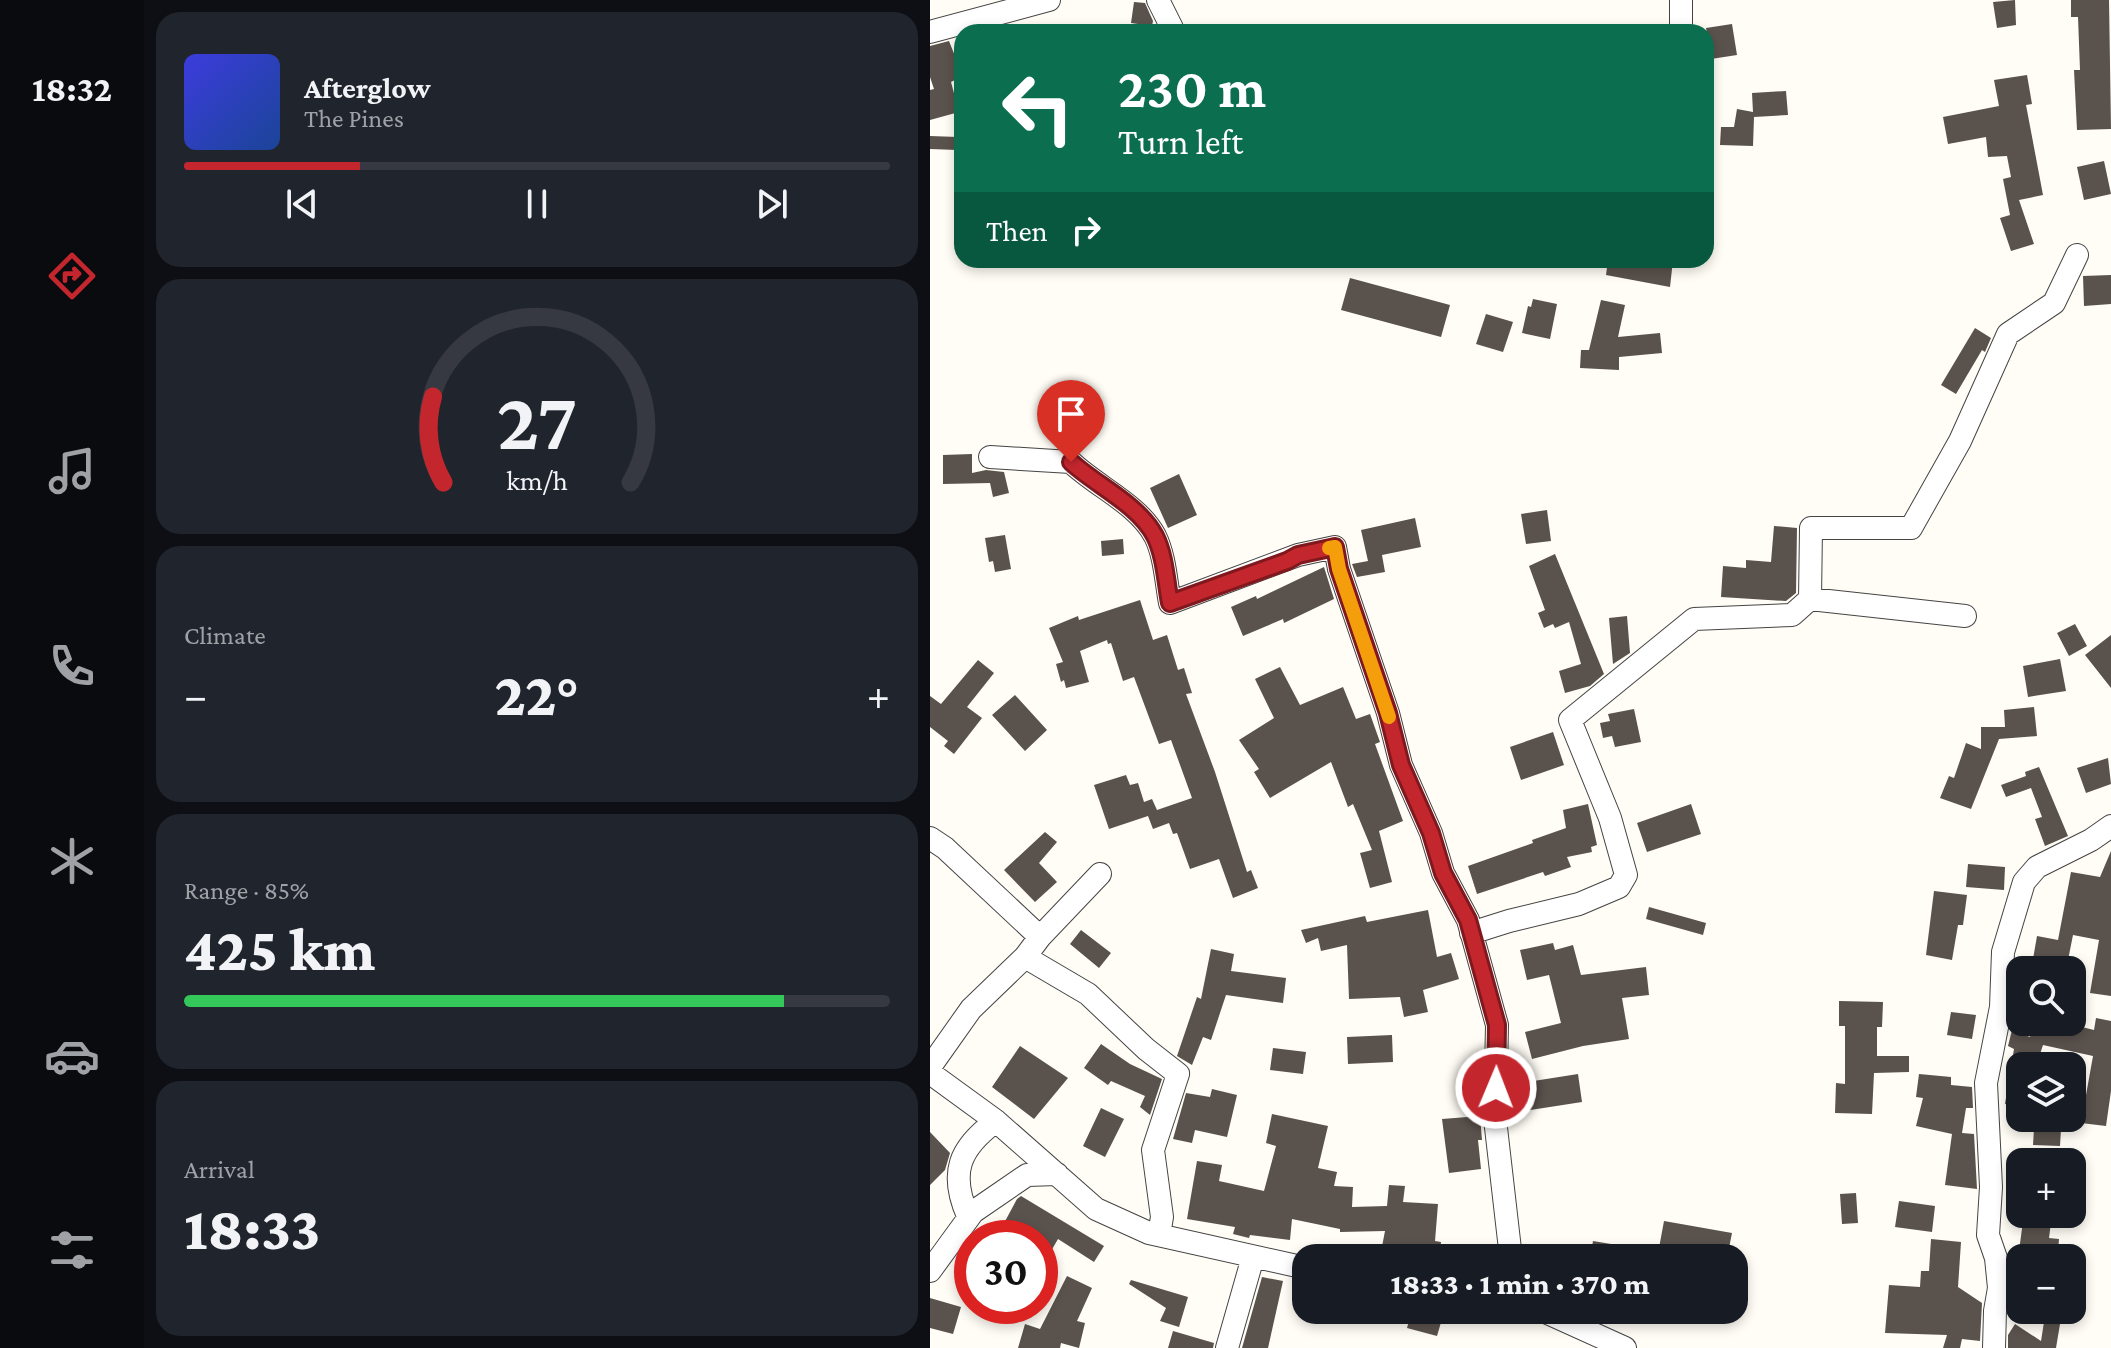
<!DOCTYPE html>
<meta charset="utf-8">
<style>
:root{--surface:#171b24;--page:#20242c;--text:#f1f3f6;--muted:#9ea1a6;--line:#363941;--accent:#c4262e}
body{margin:0;font-family:"Crimson Pro",serif;background:var(--page);color:var(--text);height:100vh;display:flex;flex-direction:column;font-size:30px;white-space:nowrap}
*{box-sizing:border-box;margin:0}
p{font-size:26px;color:var(--muted)}
.icon{flex:none;width:44px;height:44px;fill:none;stroke:currentColor;stroke-width:2;stroke-linecap:round;stroke-linejoin:round}
.map{position:relative;flex:1;overflow:hidden}
.panel{display:flex;flex-direction:column;gap:12px;padding:12px;background:#0d0f14;width:786px}
.panel>*{flex:none}
.top-card{position:absolute;left:24px;top:24px;width:760px;height:244px;border-radius:24px;box-shadow:0 4px 12px #0003;background:#0b6e4f;color:#fff;overflow:hidden}
.controls{position:absolute;left:1076px;top:956px;display:grid;gap:16px}
.controls a{display:grid;place-items:center;width:80px;height:80px;border-radius:16px;background:var(--surface);box-shadow:0 4px 12px #0003;font-size:40px}
.speed{position:absolute;left:24px;top:1220px;display:flex;gap:16px;font-size:40px;font-weight:700;text-align:center}
.speed>*{display:grid;place-content:center;width:104px;height:104px;border-radius:50%;background:var(--surface);box-shadow:0 4px 12px #0003;line-height:1}
.speed .limit{border:12px solid #d22;background:#fff;color:#111}
.pin{position:absolute;display:grid;place-items:center;width:68px;height:68px;color:#fff;margin:-82px -34px;border-radius:50% 50% 50% 0;rotate:-45deg;box-shadow:0 0 8px #0007}
.pin .icon{rotate:45deg}
.me{position:absolute;width:88px;margin:-44px;rotate:1deg;stroke-linejoin:round;filter:drop-shadow(0 0 6px #0008)}
.turn{display:flex;align-items:center;gap:28px;height:168px;padding:0 32px;font-size:36px}
.turn .icon{width:104px;height:104px;stroke-width:2.5}
.turn b{display:block;font-size:56px;line-height:68px}
.then{display:flex;align-items:center;height:76px;padding:0 32px;background:#0003;gap:16px;font-size:30px}
.big{font-size:60px;font-weight:800;line-height:1.1}
.panel .widget{flex:1;display:flex;flex-direction:column;justify-content:center;gap:12px;min-width:0;padding:0 28px;border-radius:24px;background:var(--page)}
.panel .dial{align-items:center;gap:0}
.dial svg{height:208px;overflow:visible;fill:none;stroke:var(--line);stroke-width:7;stroke-linecap:round;text-anchor:middle}
.dial text{fill:var(--text);stroke:none}
.song{display:flex;align-items:center;gap:24px}
.cover{width:96px;height:96px;border-radius:12px;background:linear-gradient(135deg,hsl(240 70% 55%),hsl(220 70% 35%))}
.played{height:8px;border-radius:4px;background:linear-gradient(90deg,var(--accent) 25%,var(--line) 25%)}
.keys{display:flex;justify-content:space-around;direction:ltr}
.heat{display:flex;justify-content:space-between;align-items:center;font-size:44px;direction:ltr}
.charge{height:12px;border-radius:6px;background:linear-gradient(90deg,#34c759 85%,var(--line) 0)}
.trip{position:absolute;left:362px;top:1244px;width:456px;height:80px;border-radius:24px;background:var(--surface);box-shadow:0 4px 12px #0003;font-weight:800;line-height:80px;text-align:center}
main{display:flex;flex:1;min-height:0}
.menu{display:flex;flex-direction:column;width:144px;justify-content:space-around;align-items:center;background:#090b0e;color:var(--muted)}
.menu .icon{width:56px;height:56px}
.menu .active{color:var(--accent)}
.menu b{font-size:36px;color:var(--text)}
.map>svg:first-child{display:block}
</style>
<main>
<nav class="menu">
<b>18:32</b>
<svg class="icon active" aria-label="directions" viewBox="0 0 24 24"><path d="M12 3l9 9-9 9-9-9zM9 14v-3h6M13 9l2 2-2 2"/></svg>
<svg class="icon" aria-label="music" viewBox="0 0 24 24"><path d="M9 18V5l10-2v13"/><circle cx="6" cy="18" r="3"/><circle cx="16" cy="16" r="3"/></svg>
<svg class="icon" aria-label="phone" viewBox="0 0 24 24"><path d="M5 4h4l2 5-3 2q2 4 5 5l2-3 5 2v4C11 20 4 13 5 4z"/></svg>
<svg class="icon" aria-label="climate" viewBox="0 0 24 24"><path d="M12 3v18M4 7l16 10M4 17L20 7"/></svg>
<svg class="icon" aria-label="car" viewBox="0 0 24 24"><path d="M5 17H2v-5l4-1 3-4h7l3 4 3 1v5h-3M9 17h6M6 11h13"/><circle cx="7" cy="17" r="2"/><circle cx="17" cy="17" r="2"/></svg>
<svg class="icon" aria-label="filters" viewBox="0 0 24 24"><path d="M4 7h16M4 17h16"/><circle cx="9" cy="7" r="2"/><circle cx="15" cy="17" r="2"/></svg>
</nav>
<section class="panel">
<div class="widget">
<div class="song"><i class="cover"></i><div><b>Afterglow</b><p>The Pines</p></div></div>
<div class="played"></div>
<div class="keys"><svg class="icon" aria-label="previous" viewBox="0 0 24 24"><path d="M18 5L8 12l10 7zM5 5v14"/></svg><svg class="icon" aria-label="pause" viewBox="0 0 24 24"><path d="M8 5v14M16 5v14"/></svg><svg class="icon" aria-label="next" viewBox="0 0 24 24"><path d="M6 5l10 7-10 7zM19 5v14"/></svg></div>
</div>
<div class="widget dial"><svg viewBox="0 0 100 80">
<path d="M14 69A42 42 0 1 1 86 69"/>
<path d="M14 69A42 42 0 0 1 10 36" stroke="#c4262e"/>
<text x="50" y="56" font-size="32" font-weight="700">27</text>
<text x="50" y="72" font-size="11">km/h</text>
</svg></div>
<div class="widget"><p>Climate</p>
<div class="heat"><a>−</a><b class="big">22°</b><a>+</a></div>
</div>
<div class="widget"><p>Range · 85%</p><b class="big">425 km</b><div class="charge"></div></div>
<div class="widget"><p>Arrival</p><b class="big">18:33</b></div>
</section>
<div class="map">
<svg width="1181" height="1348" viewBox="0 0 1181 1348">
<rect width="100%" height="100%" fill="#fffdf5"/>
<path fill="#5a524d" d="M1085,0l1,25 -19,3 -4,-26z
M1141,0h38l2,129 -34,1 -3,-60h6l-2,-53h-7z
M204,2l11,1 8,18 -1,5 -21,-3z
M802,24l5,31 -26,4 -5,-31z
M19,41l10,25 -4,2 4,10 -8,4 8,30 -29,8v-30l4,-1 -4,-12v-31z
M1097,75l5,29 -6,1 17,90 -24,5 15,44 -23,7 -11,-33 10,-3 -7,-36 8,-2 -4,-21 -19,1 -2,-20 -38,7 -5,-27 56,-11 -5,-26z
M856,91l2,24 -34,2 -1,29 -33,-1 1,-18h13l3,-18 16,3 -1,-19z
M0,136l28,1 -1,13 -27,-1z
M1174,161l7,33 -27,6 -7,-33z
M678,260h65l-3,27 -64,-12z
M1181,275v29l-27,2 -1,-30z
M420,278l100,27 -9,32 -100,-27z
M603,299l24,5 -7,35 -28,-6 6,-27 3,1z
M671,300l24,5 -7,32 42,-4 2,20 -43,4v13l-39,-2 1,-18h8z
M556,314l27,8 -10,30 -27,-8z
M1045,328l16,10 -6,14 -3,-2 -26,44 -15,-9z
M42,454v19l14,-3 18,2 5,21 -16,4 -3,-14 -47,1v-29z
M249,474l18,41 -29,13 -18,-40z
M617,510l4,31 -25,3 -5,-30z
M485,518l6,29 -39,8 3,17 -28,5 -5,-13 16,-3 -7,-31z
M844,526l23,2 -1,65 -10,8 -65,-4 2,-31 23,2v-8l25,2z
M75,535l6,34 -16,3 -2,-11 -4,1 -4,-24z
M193,539l1,15 -22,2 -1,-15z
M625,554l49,120 -14,12 -25,7 -6,-22 22,-7 -12,-42 -14,6 -2,-4 -9,4 -6,-15 7,-3 -16,-44z
M394,567l10,32 -50,24 -1,-4 -40,17 -12,-29 25,-11 1,3z
M210,600l13,40 14,-5 11,35 6,-2 8,25 -6,1 29,78 32,100 4,-2 7,18 -25,10 -14,-39 -29,10 -13,-36 -4,1 -4,-11 -16,6 -5,-13 -39,13 -15,-44 32,-10 4,10 8,-2 6,19 8,-3 5,11 35,-12 -21,-58 -12,4 -25,-67 -11,4 -12,-38 -3,1 -1,-4 -27,11 9,31 -23,6 -2,-8 -3,2 -5,-18 7,-2 -14,-34 29,-12 1,4z
M697,616l3,37 -17,11 -4,-46z
M1145,624l12,22 -18,10 -12,-23z
M1181,635v53l-26,-33z
M1130,659l6,32 -38,6 -5,-31z
M48,660l16,13 -27,34 15,11 -28,36 -10,-8 4,-5 -18,-14v-31l11,8z
M350,667l20,38 43,-18 13,32 14,-5 10,28 -5,2 28,77 -24,10 13,51 -22,6 -10,-35 12,-3 -19,-46 -5,3 -17,-45 -61,36 -16,-26 5,-3 -20,-29 35,-22 -19,-39z
M85,695l32,35 -22,21 -33,-36z
M1104,707l3,29 -38,3 -28,70 -31,-11 9,-22 5,2 12,-35 15,6v-22h24l-1,-17z
M704,709l7,33 -26,5 -3,-11 -9,2 -3,-15 10,-2 -2,-7z
M623,732l11,33 -43,15 -11,-33z
M1178,758l3,26 -25,9 -9,-25z
M1109,767l29,69 -23,10 -10,-27 7,-2 -11,-29 -25,9 -5,-12 25,-9 -1,-4z
M658,804l9,41 -6,2 1,5 -25,5 4,10 -26,9 -2,-4 -66,22 -9,-28 65,-23 -1,-3 34,-12 -3,-18z
M761,804l10,30 -54,18 -10,-29z
M115,832l12,10 -18,21 18,19 -22,20 -31,-32z
M1181,851v145l-21,-3 9,-53 -26,-5 -6,30 -34,-6 4,-23 21,4 13,-68 29,5z
M1038,864l37,3 -1,23 -38,-3z
M1004,891l33,4 -4,30h-5l-6,35 -26,-5z
M719,907l57,16 -3,12 -57,-16z
M498,910l9,47 14,-4 8,26 -36,11 5,22 -24,5 -4,-20 -51,2 -2,-54 -26,6 -3,-13 -12,5 -5,-13 64,-14 2,6z
M151,930l30,23 -12,15 -29,-24z
M623,943l2,7 18,-5 8,30 65,-8 3,28 -27,3 7,41 -46,7 -51,13 -7,-27 36,-9 -12,-48 -22,5 -7,-30z
M281,949l23,5 -3,17 55,7 -3,25 -57,-8 -15,45 -8,-3 -11,28 -15,-9 20,-59 4,2z
M909,1001l44,1 -1,25h-5v29h32v16l-35,1 -2,41 -37,-1 1,-30 9,1v-58h-6z
M1021,1012l25,3 -4,24 -25,-4z
M1166,1018l15,3v70l-5,35 -25,-3 12,-67 -50,-11 -7,21h-16v41l-15,-3 9,-55 -6,-3 4,-16 18,7 4,-15h28l32,8z
M462,1035l1,27 -45,2 -1,-27z
M171,1044l29,20 32,15 -12,36 -10,-8 5,-11 -34,-15 -3,4 -24,-17z
M90,1046l48,32 -34,41 -42,-32z
M343,1048l33,4 -3,22 -33,-4z
M648,1074l4,28 -58,9 -3,-28z
M989,1074l32,3v8l21,2 1,21h-7l-4,25 12,1 3,55 -32,-4 7,-51 -36,-8 7,-28 -7,-1z
M282,1089l25,6 -10,42 -32,-7 -3,13 -19,-4 13,-46 24,4z
M171,1108l23,11 -19,38 -22,-11z
M342,1114l56,12 -10,42 19,4 -3,14 19,1 -1,20 35,-1 2,-21 16,1 -2,16 35,2 -3,37 6,1 -2,16 -59,-1 5,-26 -45,1v-3l-48,-10 -2,21 -40,-5 -1,3 -16,-4 2,-7 -48,-8 10,-58 25,4 -3,16 45,10 12,-45 -10,-3z
M550,1116l2,24h-4l3,29 -32,4 -7,-54z
M1104,1128l27,1 -1,17 -27,-1z
M0,1132l20,21 -5,17 -15,15z
M926,1193l2,30 -16,1 -2,-30z
M91,1196l83,50 -10,16 -36,-23 -18,31v-32h-44l21,-39z
M969,1201l36,5 -3,26 -37,-5z
M1094,1214h28l-3,24 10,1 -1,13 -10,-1 -1,7h-29z
M734,1221l68,12 -5,25 -68,-10z
M1001,1239l30,3 -3,45 24,16 -2,38 -18,-2 -2,9h-17l4,-13 -62,-2 4,-48 31,2 1,-16h8z
M663,1241l24,4 -2,13h-25z
M615,1244l40,6 -1,8h-41z
M137,1276l25,12 -15,33 8,2 -6,25 -18,-5 -1,5h-42l7,-24 15,5z
M332,1277l21,4 -15,67h-26z
M201,1280l57,17 -9,30 -19,-6 6,-13 -37,-24z
M0,1298l31,9 -8,27 -23,-6z
M482,1310l32,2 -7,24 -30,-8z
M1114,1322l16,2 -4,24h-48v-13l7,-11 26,17z
M243,1331l41,12 -1,5h-45z"/>
<g fill="none" stroke-linecap="round" stroke-linejoin="round">
<g stroke="#444" stroke-width="24">
<path id="minor" d="M228,0l14,28 -2,4
M751,0v32
M0,32l119,-32
M60,457l81,5c26,25 67,42 84,74 10,20 11,46 15,67l128,-48 37,-8 4,22 49,144 13,52 30,68 12,40 25,47 29,105 -2,94 16,139
M880,599l1,-71h100l49,-87 48,-107 46,-31 23,-48
M0,838l15,10 95,89
M541,933l38,-12 70,-17 40,-17 7,-12 -16,-57 -40,-98 124,-101 98,-4 18,-16 155,17
M95,957l63,37 58,55 32,25 -25,76 9,67 -3,18
M0,1067l41,-58 54,-52 15,-20 60,-63
M0,1073l66,48 100,88 53,24 157,35
M43,1212l-5,4c-19,-43 -9,-68 28,-95
M0,1271l43,-59 54,-37 30,-1
M611,1310l84,38
M297,1348l26,-91
M1064,1348l1,-37 4,-23 -3,-30 -8,-23 3,-48 -5,-104 15,-76 2,-55 21,-70 13,-15 54,-27 20,-14"/>
</g>
<use href="#minor" stroke="#fff" stroke-width="22"/>
</g>
<g fill="none" stroke-linecap="round" stroke-linejoin="round">
<g stroke="#7f191e" stroke-width="20">
<path id="route" d="M141,462c26,24 67,42 84,74 10,20 11,46 15,67l117,-42 11,-6 37,-8 4,22 49,144 13,52 30,68 12,40 25,47 29,105 -1,63"/>
</g>
<use href="#route" stroke="#c4262e" stroke-width="14"/>
<path stroke="#f59e0b" stroke-width="14" d="M399,548l6,-1 4,22 50,148"/>
</g>
</svg>
<div class="controls">
<a><svg class="icon" aria-label="search" viewBox="0 0 24 24"><circle cx="10" cy="10" r="6"/><path d="M15 15l6 6"/></svg></a>
<a><svg class="icon" aria-label="layers" viewBox="0 0 24 24"><path d="M12 4l9 5-9 5-9-5zM3 14l9 5 9-5"/></svg></a>
<a>+</a>
<a>−</a>
</div>
<div class="speed"><div class="limit">30</div></div>
<div class="pin" style="left:141px;top:462px;background:#d93025"><svg class="icon" aria-label="arrive" viewBox="0 0 24 24"><path d="M6 21V4h12l-3 4 3 4H6"/></svg></div>
<svg class="me" style="left:566px;top:1088px" viewBox="-20 -20 40 40"><circle r="17" fill="#c4262e" stroke="#fff" stroke-width="3"/><path d="M0-11L8 9 0 5-8 9z" fill="#fff"/></svg>
<div class="trip">18:33 · 1 min · 370 m</div>
<div class="top-card">
<div class="turn"><svg class="icon" aria-label="left" viewBox="0 0 24 24"><path d="M17 20v-9H6M10 6l-5 5 5 5"/></svg><div><b>230 m</b>Turn left</div></div>
<div class="then">Then<svg class="icon" aria-label="right" viewBox="0 0 24 24"><path d="M7 20v-9h11M14 6l5 5-5 5"/></svg></div>
</div>
</div>
</main>
